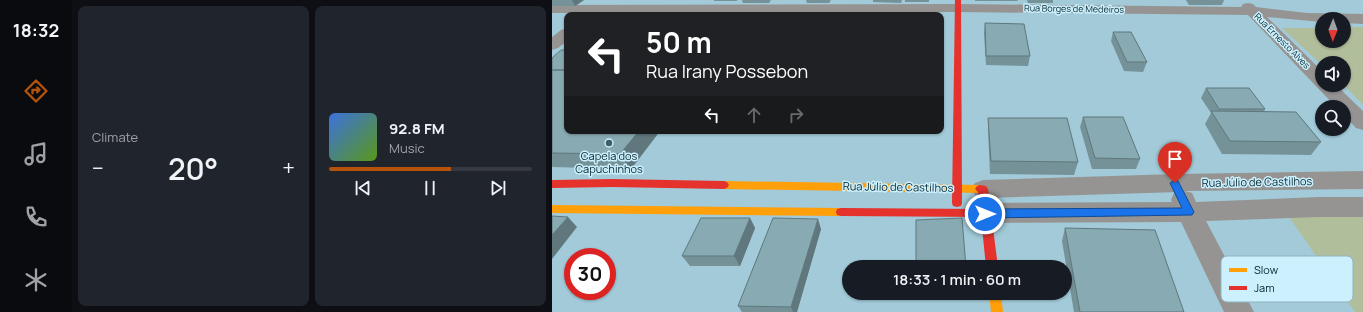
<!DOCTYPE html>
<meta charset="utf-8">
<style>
:root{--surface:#171b24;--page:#20242c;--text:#f1f3f6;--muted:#9ea1a6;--line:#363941;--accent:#b45309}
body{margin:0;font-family:Manrope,sans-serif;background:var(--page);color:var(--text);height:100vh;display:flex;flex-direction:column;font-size:15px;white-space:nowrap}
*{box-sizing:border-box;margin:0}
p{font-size:13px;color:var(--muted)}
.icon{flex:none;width:22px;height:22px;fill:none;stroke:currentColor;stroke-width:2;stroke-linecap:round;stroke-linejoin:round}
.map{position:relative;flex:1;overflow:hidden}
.details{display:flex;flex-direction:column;gap:6px;padding:6px;background:#0d0f14;width:480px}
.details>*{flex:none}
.guide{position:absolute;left:12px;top:12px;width:380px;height:122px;border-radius:8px;box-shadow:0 1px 3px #0004;background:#202124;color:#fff;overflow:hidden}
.needle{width:26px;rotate:181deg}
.fabs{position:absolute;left:763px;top:12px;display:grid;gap:8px}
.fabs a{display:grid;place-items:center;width:36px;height:36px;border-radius:50%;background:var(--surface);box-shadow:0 1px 3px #0004;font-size:20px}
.speed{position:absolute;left:12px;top:248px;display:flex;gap:8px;font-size:20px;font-weight:700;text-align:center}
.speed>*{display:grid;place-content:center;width:52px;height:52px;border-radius:50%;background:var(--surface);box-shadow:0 1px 3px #0004;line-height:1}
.speed .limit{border:6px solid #d22;background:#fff;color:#111}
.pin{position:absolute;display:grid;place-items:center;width:34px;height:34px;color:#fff;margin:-41px -17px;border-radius:50% 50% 50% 0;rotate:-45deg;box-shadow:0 0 4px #0007}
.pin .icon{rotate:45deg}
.me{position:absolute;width:44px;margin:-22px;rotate:90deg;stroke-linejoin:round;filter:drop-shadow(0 0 3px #0008)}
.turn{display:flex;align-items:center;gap:14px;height:84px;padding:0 16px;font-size:18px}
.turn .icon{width:52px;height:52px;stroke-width:2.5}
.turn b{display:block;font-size:28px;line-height:34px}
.lanes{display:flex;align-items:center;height:38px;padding:0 16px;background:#0003;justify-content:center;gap:20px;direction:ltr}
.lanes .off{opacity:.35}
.big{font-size:30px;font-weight:600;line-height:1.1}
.details .tile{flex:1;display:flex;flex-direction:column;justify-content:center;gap:6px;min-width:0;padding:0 14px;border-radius:8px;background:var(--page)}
.song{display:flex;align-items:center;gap:12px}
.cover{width:48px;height:48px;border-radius:6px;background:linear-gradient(135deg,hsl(220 70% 55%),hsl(90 70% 35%))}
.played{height:4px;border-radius:2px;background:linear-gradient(90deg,var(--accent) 60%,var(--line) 60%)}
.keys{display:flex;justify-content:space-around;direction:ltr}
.heat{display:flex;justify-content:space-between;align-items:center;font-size:22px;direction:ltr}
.details .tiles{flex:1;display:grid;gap:6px;grid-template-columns:repeat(2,1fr)}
.trip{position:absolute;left:290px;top:260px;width:230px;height:40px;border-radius:20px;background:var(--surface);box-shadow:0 1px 3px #0004;font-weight:600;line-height:40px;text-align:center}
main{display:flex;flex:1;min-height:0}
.menu{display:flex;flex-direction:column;width:72px;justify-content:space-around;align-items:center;background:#090b0e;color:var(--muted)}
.menu .icon{width:28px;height:28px}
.menu .on{color:var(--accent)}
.menu b{font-size:18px;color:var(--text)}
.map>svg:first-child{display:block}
</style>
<main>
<nav class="menu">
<b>18:32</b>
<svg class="icon on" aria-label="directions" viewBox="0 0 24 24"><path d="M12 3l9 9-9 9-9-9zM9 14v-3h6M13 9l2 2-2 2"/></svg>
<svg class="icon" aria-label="music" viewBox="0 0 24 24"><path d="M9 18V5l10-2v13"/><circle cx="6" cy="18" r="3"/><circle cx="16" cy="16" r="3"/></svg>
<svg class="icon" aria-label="phone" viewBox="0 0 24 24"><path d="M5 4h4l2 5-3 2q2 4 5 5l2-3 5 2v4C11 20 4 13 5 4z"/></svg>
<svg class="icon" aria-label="climate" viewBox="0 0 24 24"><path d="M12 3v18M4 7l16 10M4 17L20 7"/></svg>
</nav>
<section class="details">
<div class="tiles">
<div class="tile"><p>Climate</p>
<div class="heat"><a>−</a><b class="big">20°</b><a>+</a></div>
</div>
<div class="tile">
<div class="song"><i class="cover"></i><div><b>92.8 FM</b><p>Music</p></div></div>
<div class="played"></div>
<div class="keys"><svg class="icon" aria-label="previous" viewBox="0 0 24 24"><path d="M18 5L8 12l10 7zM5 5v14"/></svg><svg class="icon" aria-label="pause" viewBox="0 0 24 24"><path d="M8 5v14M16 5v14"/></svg><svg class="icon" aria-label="next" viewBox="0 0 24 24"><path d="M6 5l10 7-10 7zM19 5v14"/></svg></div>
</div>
</div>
</section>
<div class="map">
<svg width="811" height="312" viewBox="0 0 811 312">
<rect width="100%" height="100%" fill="#a2cad8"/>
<path fill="#b1be9c" d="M792,27h19v78l-19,-20v-22h-22v2l-40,-37h40v13h22z
M737,217h74v95h-8z"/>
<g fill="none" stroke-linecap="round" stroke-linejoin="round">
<path fill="#959492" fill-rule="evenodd" d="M696,3l5,1 3,3 51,6 56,1v10l-19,-1v-4h-22v3l-55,-5 55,54v14h14l27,26v19l-7,-2 -12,-13v-8h-8l-88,-92 -291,-3 -405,1v-8l405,-1 284,3 2,-3z
M15,28v13l-9,7 -6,2v-13l9,-7z
M811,171v18l-178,2 7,2 4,9 122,-5h45v20h-45l-112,4 48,91h-30l-43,-90 -196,1 -9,-3 -3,-7 3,-7 9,-3 187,-1 -1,-2 3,-7 6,-1 -197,6 -8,-3 -4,-6 4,-6 8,-3 192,-6z"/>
<path fill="#ff9f0a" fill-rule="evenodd" d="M172,181l256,4 3,1 2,3 -2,3 -3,1 -256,-4 -3,-1 -2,-3 2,-3z
M0,205l289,3 4,1 1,3 -1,3 -4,1 -289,-3z
M437,293h12l2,19h-12z"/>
<path fill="#e5322d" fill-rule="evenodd" d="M403,0h6l1,203 -1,3 -4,1 -4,-1 -1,-3z
M60,179l112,2 3,1 2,3 -2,3 -3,1 -112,-2 -60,1v-8z
M428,185l6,1 2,3 10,78h-12l-5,-50 -140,-1 -4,-1 -1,-3 1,-3 4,-1 139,1 -2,-17 -3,-3 2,-3z"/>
</g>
<path fill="#759299" d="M0,0h32l-9,6h-23z
M162,0h23v1h-23z
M190,0h29l-2,3h-26z
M254,0h25l-2,3h-22z
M321,0h29l-1,3 -28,-1z
M353,0h24v2h-24z
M423,0h43l-1,1h-42z
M475,0h26v3h-25z
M634,0h38l-2,5h-33z
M433,23l45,33 -2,10 -42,-1 -2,-32z
M561,32l34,30 -4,10 -19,-1 -13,-30z
M0,58l15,73h93l-29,38 -79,-2z
M654,88l59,21 -1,3 57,30 -10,13 -89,-1 -17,-30 6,-11 -10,-15z
M531,117l57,42 -4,10h-44l-12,-42z
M436,118l90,44 -4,13 -84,-1 -2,-44z
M198,218l5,10 -15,38h-50l-8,-10z
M513,228l119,84h-110l-12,-71z
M269,229l-24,83h-55l-4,-6z"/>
<path fill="#5f777d" d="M20,0h12l-9,6z
M87,131h21l-29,38 -11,-15z
M16,217l9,10 -25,32v-24z
M198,218l5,10 -15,38 -6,-10z
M266,219l3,10 -24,83h-4l-2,-5z"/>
<path fill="#88aab2" stroke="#5f777d" d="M113,14l52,1h-53z
M433,23l39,1 6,32h-44z
M561,32h18l16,30h-20z
M9,50h6v20h-15v-12z
M0,70h15v61h72l-19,23 -68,-1z
M654,88h43l16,21h-46z
M659,111l85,1 25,30 -91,-1z
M531,117h40l17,42 -45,-1z
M436,118h79l11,44 -87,-1z
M0,216l16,1 -16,18z
M149,218h49l-16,38h-52z
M221,218l45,1 -27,88 -53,-1z
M410,218l4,49h-50v-47z
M513,228l90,2 29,82h-104z"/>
<path fill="#1a73e8" stroke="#114b97" d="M623,180l3,1 16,31 -2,3 -207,3 -3,-2 -2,-2 2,-3 3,-2 197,-1 -12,-25z"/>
<circle fill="#3b5f6a" stroke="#ccf0fd" stroke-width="1.5" cx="57" cy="143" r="4"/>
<g text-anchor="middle" stroke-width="3" stroke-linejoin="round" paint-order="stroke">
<g font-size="9" fill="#04252e" stroke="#ccf0fd">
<text transform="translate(522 9) rotate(1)" y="3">Rua Borges de Medeiros</text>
<text transform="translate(730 41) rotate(45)" y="3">Rua Ernesto Alves</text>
</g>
<g font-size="11" fill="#04252e" stroke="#ccf0fd">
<text x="57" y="160">Capela dos<tspan x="57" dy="13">Capuchinhos</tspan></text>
</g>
<g font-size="11" fill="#04252e" stroke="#ccf0fd">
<text transform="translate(705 182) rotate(-1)" y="4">Rua Júlio de Castilhos</text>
<text transform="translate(346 187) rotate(1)" y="4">Rua Júlio de Castilhos</text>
</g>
</g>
<rect x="669" y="256" width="132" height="46" rx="6" fill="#ccf0fd" stroke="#90b3bf" stroke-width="1"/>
<rect x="677" y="268" width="18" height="4" fill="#ff9f0a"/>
<rect x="677" y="286" width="18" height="4" fill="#e5322d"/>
<g font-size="11" fill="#04252e">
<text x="702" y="274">Slow</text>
<text x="702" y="292">Jam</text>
</g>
</svg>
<div class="fabs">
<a><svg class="needle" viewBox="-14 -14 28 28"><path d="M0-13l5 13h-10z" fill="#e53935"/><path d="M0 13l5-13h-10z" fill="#9ea1a6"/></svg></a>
<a><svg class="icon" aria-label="sound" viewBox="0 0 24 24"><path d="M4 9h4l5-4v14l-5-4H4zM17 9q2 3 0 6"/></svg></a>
<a><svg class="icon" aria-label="search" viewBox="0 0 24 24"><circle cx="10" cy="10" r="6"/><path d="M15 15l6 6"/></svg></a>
</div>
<div class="speed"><div class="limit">30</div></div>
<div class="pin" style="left:623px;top:183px;background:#d93025"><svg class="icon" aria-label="arrive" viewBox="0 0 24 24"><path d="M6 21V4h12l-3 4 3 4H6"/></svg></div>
<svg class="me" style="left:433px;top:214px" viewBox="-20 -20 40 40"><circle r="17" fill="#1a73e8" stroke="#fff" stroke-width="3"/><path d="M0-11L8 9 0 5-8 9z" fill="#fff"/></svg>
<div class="trip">18:33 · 1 min · 60 m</div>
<div class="guide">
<div class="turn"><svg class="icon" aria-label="left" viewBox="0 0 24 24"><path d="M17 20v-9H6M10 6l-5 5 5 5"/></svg><div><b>50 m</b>Rua Irany Possebon</div></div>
<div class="lanes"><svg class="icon" aria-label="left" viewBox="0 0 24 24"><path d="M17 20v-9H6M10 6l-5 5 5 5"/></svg><svg class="icon off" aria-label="ahead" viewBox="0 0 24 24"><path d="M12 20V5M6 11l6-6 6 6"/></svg><svg class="icon off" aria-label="right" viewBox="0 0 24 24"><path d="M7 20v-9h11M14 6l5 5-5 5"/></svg></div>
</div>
</div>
</main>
